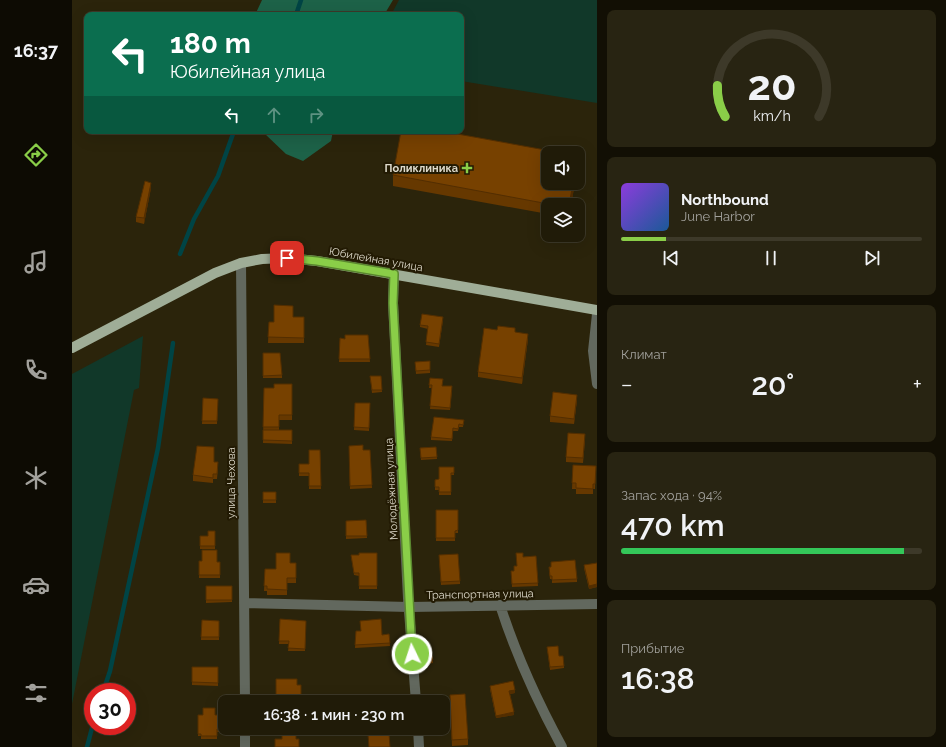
<!DOCTYPE html>
<html lang="ru">
<meta charset="utf-8">
<style>
:root{--surface:#201b08;--page:#282412;--text:#f1f3f6;--muted:#a2a19c;--line:#3d3929;--accent:#8ace48}
body{margin:0;font-family:Raleway,sans-serif;background:var(--page);color:var(--text);height:100vh;display:flex;flex-direction:column;font-size:15px;white-space:nowrap}
*{box-sizing:border-box;margin:0}
p{font-size:13px;color:var(--muted)}
.icon{flex:none;width:22px;height:22px;fill:none;stroke:currentColor;stroke-width:2;stroke-linecap:round;stroke-linejoin:round}
.map{position:relative;flex:1;overflow:hidden}
.panel{display:flex;flex-direction:column;gap:10px;padding:10px;background:#120f04;width:349px}
.panel>*{flex:none}
.top-card{position:absolute;left:12px;top:12px;width:380px;height:122px;border-radius:8px;box-shadow:0 4px 16px #0002,0 0 0 1px var(--line);background:#0b6e4f;color:#fff;overflow:hidden}
.tools{position:absolute;left:469px;top:146px;display:grid;gap:8px}
.tools a{display:grid;place-items:center;width:44px;height:44px;border-radius:8px;background:var(--surface);box-shadow:0 4px 16px #0002,0 0 0 1px var(--line);font-size:20px}
.speed{position:absolute;left:12px;top:683px;display:flex;gap:8px;font-size:20px;font-weight:700;text-align:center}
.speed>*{display:grid;place-content:center;width:52px;height:52px;border-radius:50%;background:var(--surface);box-shadow:0 4px 16px #0002,0 0 0 1px var(--line);line-height:1}
.speed .limit{border:6px solid #d22;background:#fff;color:#111}
.pin{position:absolute;display:grid;place-items:center;width:34px;height:34px;color:#fff;margin:-17px;border-radius:8px;box-shadow:0 2px 6px #0006}
.me{position:absolute;width:44px;margin:-22px;rotate:356deg;stroke-linejoin:round;filter:drop-shadow(0 0 3px #0008)}
.turn{display:flex;align-items:center;gap:14px;height:84px;padding:0 20px;font-size:18px}
.turn .icon{width:52px;height:52px;stroke-width:2.5}
.turn b{display:block;font-size:28px;line-height:34px}
.lanes{display:flex;align-items:center;height:38px;padding:0 20px;background:#0003;justify-content:center;gap:20px;direction:ltr}
.lanes .off{opacity:.35}
.big{font-size:30px;font-weight:600;line-height:1.1}
.panel .widget{flex:1;display:flex;flex-direction:column;justify-content:center;gap:6px;min-width:0;padding:0 14px;border-radius:8px;background:var(--page)}
.panel .dial{align-items:center;gap:0}
.dial svg{height:104px;overflow:visible;fill:none;stroke:var(--line);stroke-width:7;stroke-linecap:round;text-anchor:middle}
.dial text{fill:var(--text);stroke:none}
.song{display:flex;align-items:center;gap:12px}
.cover{width:48px;height:48px;border-radius:6px;background:linear-gradient(135deg,hsl(270 70% 55%),hsl(210 70% 35%))}
.played{height:4px;border-radius:2px;background:linear-gradient(90deg,var(--accent) 15%,var(--line) 15%)}
.keys{display:flex;justify-content:space-around;direction:ltr}
.heat{display:flex;justify-content:space-between;align-items:center;font-size:22px;direction:ltr}
.charge{height:6px;border-radius:3px;background:linear-gradient(90deg,#34c759 94%,var(--line) 0)}
.trip{position:absolute;left:146px;top:695px;width:232px;height:40px;border-radius:8px;background:var(--surface);box-shadow:0 4px 16px #0002,0 0 0 1px var(--line);font-weight:600;line-height:40px;text-align:center}
main{display:flex;flex:1;min-height:0}
.tabs{display:flex;flex-direction:column;width:72px;justify-content:space-around;align-items:center;background:#0d0b03;color:var(--muted)}
.tabs .icon{width:28px;height:28px}
.tabs .selected{color:var(--accent)}
.tabs b{font-size:18px;color:var(--text)}
.map>svg:first-child{display:block}
</style>
<main>
<nav class="tabs">
<b>16:37</b>
<svg class="icon selected" aria-label="directions" viewBox="0 0 24 24"><path d="M12 3l9 9-9 9-9-9zM9 14v-3h6M13 9l2 2-2 2"/></svg>
<svg class="icon" aria-label="music" viewBox="0 0 24 24"><path d="M9 18V5l10-2v13"/><circle cx="6" cy="18" r="3"/><circle cx="16" cy="16" r="3"/></svg>
<svg class="icon" aria-label="phone" viewBox="0 0 24 24"><path d="M5 4h4l2 5-3 2q2 4 5 5l2-3 5 2v4C11 20 4 13 5 4z"/></svg>
<svg class="icon" aria-label="climate" viewBox="0 0 24 24"><path d="M12 3v18M4 7l16 10M4 17L20 7"/></svg>
<svg class="icon" aria-label="car" viewBox="0 0 24 24"><path d="M5 17H2v-5l4-1 3-4h7l3 4 3 1v5h-3M9 17h6M6 11h13"/><circle cx="7" cy="17" r="2"/><circle cx="17" cy="17" r="2"/></svg>
<svg class="icon" aria-label="filters" viewBox="0 0 24 24"><path d="M4 7h16M4 17h16"/><circle cx="9" cy="7" r="2"/><circle cx="15" cy="17" r="2"/></svg>
</nav>
<div class="map">
<svg width="525" height="747" viewBox="0 0 525 747">
<rect width="100%" height="100%" fill="#2b240b"/>
<path fill="#113829" d="M327,0h198v103l-136,-22v-66h-70z
M71,336l-4,52 -5,2 -62,314v-330z"/>
<path fill="#1d6248" d="M190,0h131l-9,15h-129z
M188,131h73l-2,10 -28,20 -17,-7 -21,-20z"/>
<g fill="none" stroke-linecap="round" stroke-linejoin="round">
<path stroke="#004445" stroke-width="4.5" d="M224,15l5,-15
M108,254l14,-35 24,-43 16,-45
M31,692l7,-21 48,-223 15,-105
M15,747l6,-23"/>
<path stroke="#62685e" stroke-width="10" d="M169,263l4,439
M322,274l-1,29 15,295 8,104
M525,314l-4,37 4,33
M172,603l165,4 188,-3
M428,605c16,50 37,96 62,142
M173,728v19
M346,728l1,19"/>
<path stroke="#9fad97" stroke-width="10" d="M0,348l143,-75 26,-10 21,-4 25,-1 30,3 280,49"/>
</g>
<path fill="#663800" d="M321,175l155,8h27l-4,22h-23v9l-155,-28z
M79,188l-7,36 -8,-2v-5z
M232,317v26h-36l1,-21h5z
M371,320l-4,27 -13,-2 2,-16 -8,-2v-2z
M443,332l13,7 -6,45 -44,-7v-5z
M296,335l2,27h-31l1,-24 5,1z
M191,353l19,22v3h-19z
M358,361v12l-14,1 -1,-12z
M298,376h11l1,16 -10,1z
M358,378l12,8 10,3 -2,21 -20,-1 2,-21h-3z
M220,384v36h-13v10h13v14l-29,-1 1,-55h10z
M131,398l15,1 -1,25h-15z
M505,400l-3,24 -24,-2v-6z
M283,403h15l-1,28 -15,-1z
M392,420l-1,7h-4l-1,4h-5l-1,10 -21,-1v-3z
M513,440l-2,23 -17,-1v-5z
M277,446l14,4h7l2,38 -22,1z
M364,447l1,12 -16,1 -1,-12z
M248,450l1,39h-12v-13h-10v-12h10z
M142,462l4,6 -1,11h-4v4l-20,-2v-6z
M501,465l23,1 -1,23h-2v5h-17v-5h-4z
M382,467v8h-3v20h-12v-5h-4v-10l4,-1z
M191,492h13v11h-13z
M364,510h22v23h-3v8h-19z
M294,520l1,18 -21,1v-18z
M143,531v18h-15v-13h8z
M305,553v36h-18v-13l-5,-1 -3,-20h8z
M464,556l2,30 -26,1 -1,-16h3l3,-5 6,-9z
M367,558l21,23v3l-19,1z
M127,561l21,1v16h-21z
M224,563v20h-9v12h-20v-4h-3l1,-22h11z
M525,563v24l-8,2 -5,-21v-3z
M477,570l28,9v3l-25,1v-4h-2z
M134,586h26v16l-26,1z
M208,619l26,2 -1,30h-17l1,-7h-10z
M130,620l17,1v19h-18z
M284,631l26,4 7,-1 1,12 -35,2z
M475,647l12,9 5,10v2l-14,2z
M354,657l7,3v3l-6,1z
M120,667h26v19l-26,-1z
M418,686l25,7 -5,1 4,21 -18,3 -6,-29z
M378,701l18,38v6l-16,1z
M126,715h21v17h-2v7h-16v-3h-3z"/>
<path fill="#532e00" d="M79,183v5l-7,36v-6z
M501,183h2l-4,22h-2z
M456,334v5l-6,45v-6z
M505,395v5l-3,24v-5z
M525,584v3l-8,2v-3z
M443,690v3l-6,1v-3z
M442,712v3l-18,3v-2z"/>
<path fill="#774100" stroke="#532e00" d="M329,131h40l121,22h-14v30h25l-4,22h-15l-161,-30z
M73,181l6,2 -7,35 -8,-1z
M202,305l19,1v11h11v21l-36,-1 1,-15h5z
M350,314l21,3 -4,27 -13,-2 2,-16 -8,-1z
M426,326l17,2v4l13,2 -6,44 -44,-6 6,-44 13,2z
M273,335h23l2,24h-31l1,-21 5,1z
M191,353h17l2,22 -19,1z
M358,361v9l-14,1 -1,-9z
M298,376h11l1,14h-10z
M358,378l13,1 -1,7h10l-2,22 -20,-2 2,-21h-3z
M202,384h18v31h-13v12h-16l1,-39h10z
M481,392l24,3 -3,24 -24,-3z
M131,398l15,1 -1,22h-15z
M283,403h15l-1,25 -15,-1z
M362,417l30,3 -1,5 -4,-1 -1,5 -5,-1 -1,11 -21,-2z
M191,430h29v11l-29,-1z
M496,433l17,1 -2,24 -17,-1z
M291,445v5h7l2,35 -22,1 -1,-40z
M125,446l17,1v15h4l-1,12h-4v4l-20,-3z
M364,447l1,10 -16,1 -1,-10z
M237,450h11l1,36h-12v-13h-10v-9h10z
M501,465l23,1 -1,18h-2v5l-17,-1v-5h-4z
M367,467h15v6h-3v19h-12v-5h-4v-7l4,-1z
M191,492h13v8h-13z
M364,510h22v20l-3,1v7h-19z
M294,520l1,16h-21v-15z
M136,531h7v15h-15v-10h8z
M130,550h15v12h3v13h-21v-14h3z
M204,553h14v10h6v15h-9v12l-20,-1v-3h-3l1,-17h11z
M287,553h18v33h-18v-13h-5l-3,-18h8z
M444,553h7v4l13,-1 2,27 -26,1 -1,-13h3v-5h3z
M386,554l2,27 -19,1 -2,-27z
M503,560l2,19 -25,1v-4h-2l-1,-9h2v-5z
M525,563v21l-8,2 -5,-21z
M134,586h26v14h-26z
M208,619l26,2 -1,28 -17,-1 1,-7h-10z
M309,619l1,16 7,-1 1,9 -35,2 1,-14h5l-1,-10z
M130,620l17,1v16h-18z
M486,646l1,10h4l1,10 -14,1 -3,-20z
M360,656l1,4 -6,1 -1,-4z
M120,667h26v16l-26,-1z
M204,679h21v6h4v15h4v2h-34v-1h5z
M441,681l2,9 -6,1 5,21 -18,4 -6,-30z
M393,694l3,45 -16,1 -2,-45z
M191,697h8v5h-8z
M131,708h12v7h4v14h-2v7h-16v-2h-3v-19h5z
M311,731v2h6l1,14h-21l-1,-12 6,-1v-2z
M214,732h8l-1,3h3v4h3v8h-24v-8h7v-4h4z"/>
<g fill="none" stroke-linecap="round" stroke-linejoin="round">
<g stroke="#5a862f" stroke-width="10">
<path id="route" d="M215,258l30,3 77,13 -1,29 19,351"/>
</g>
<use href="#route" stroke="#8ace48" stroke-width="7"/>
</g>
<path fill="#8ace48" stroke="#221a03" stroke-width="1.5" d="M393 162h4v4h4v4h-4v4h-4v-4h-4v-4h4z"/>
<g text-anchor="middle" stroke-width="4" stroke-linejoin="round" paint-order="stroke">
<g font-size="11" font-weight="bold" fill="#dedacb" stroke="#221a03" text-anchor="end">
<text x="386" y="172">Поликлиника</text>
</g>
<g font-size="11" fill="#dedacb" stroke="#221a03">
<text transform="translate(304 259) rotate(10)" y="4">Юбилейная улица</text>
<text transform="translate(159 483) rotate(-90)" y="4">улица Чехова</text>
<text transform="translate(319 489) rotate(-93)" y="4">Молодёжная улица</text>
<text transform="translate(408 594) rotate(-1)" y="4">Транспортная улица</text>
</g>
</g>
</svg>
<div class="tools">
<a><svg class="icon" aria-label="sound" viewBox="0 0 24 24"><path d="M4 9h4l5-4v14l-5-4H4zM17 9q2 3 0 6"/></svg></a>
<a><svg class="icon" aria-label="layers" viewBox="0 0 24 24"><path d="M12 4l9 5-9 5-9-5zM3 14l9 5 9-5"/></svg></a>
</div>
<div class="speed"><div class="limit">30</div></div>
<div class="pin" style="left:215px;top:258px;background:#d93025"><svg class="icon" aria-label="arrive" viewBox="0 0 24 24"><path d="M6 21V4h12l-3 4 3 4H6"/></svg></div>
<svg class="me" style="left:340px;top:654px" viewBox="-20 -20 40 40"><circle r="17" fill="#8ace48" stroke="#fff" stroke-width="3"/><path d="M0-11L8 9 0 5-8 9z" fill="#fff"/></svg>
<div class="trip">16:38 · 1 мин · 230 m</div>
<div class="top-card">
<div class="turn"><svg class="icon" aria-label="left" viewBox="0 0 24 24"><path d="M17 20v-9H6M10 6l-5 5 5 5"/></svg><div><b>180 m</b>Юбилейная улица</div></div>
<div class="lanes"><svg class="icon" aria-label="left" viewBox="0 0 24 24"><path d="M17 20v-9H6M10 6l-5 5 5 5"/></svg><svg class="icon off" aria-label="ahead" viewBox="0 0 24 24"><path d="M12 20V5M6 11l6-6 6 6"/></svg><svg class="icon off" aria-label="right" viewBox="0 0 24 24"><path d="M7 20v-9h11M14 6l5 5-5 5"/></svg></div>
</div>
</div>
<section class="panel">
<div class="widget dial"><svg viewBox="0 0 100 80">
<path d="M14 69A42 42 0 1 1 86 69"/>
<path d="M14 69A42 42 0 0 1 8 45" stroke="#8ace48"/>
<text x="50" y="56" font-size="32" font-weight="700">20</text>
<text x="50" y="72" font-size="11">km/h</text>
</svg></div>
<div class="widget">
<div class="song"><i class="cover"></i><div><b>Northbound</b><p>June Harbor</p></div></div>
<div class="played"></div>
<div class="keys"><svg class="icon" aria-label="previous" viewBox="0 0 24 24"><path d="M18 5L8 12l10 7zM5 5v14"/></svg><svg class="icon" aria-label="pause" viewBox="0 0 24 24"><path d="M8 5v14M16 5v14"/></svg><svg class="icon" aria-label="next" viewBox="0 0 24 24"><path d="M6 5l10 7-10 7zM19 5v14"/></svg></div>
</div>
<div class="widget"><p>Климат</p>
<div class="heat"><a>−</a><b class="big">20°</b><a>+</a></div>
</div>
<div class="widget"><p>Запас хода · 94%</p><b class="big">470 km</b><div class="charge"></div></div>
<div class="widget"><p>Прибытие</p><b class="big">16:38</b></div>
</section>
</main>
